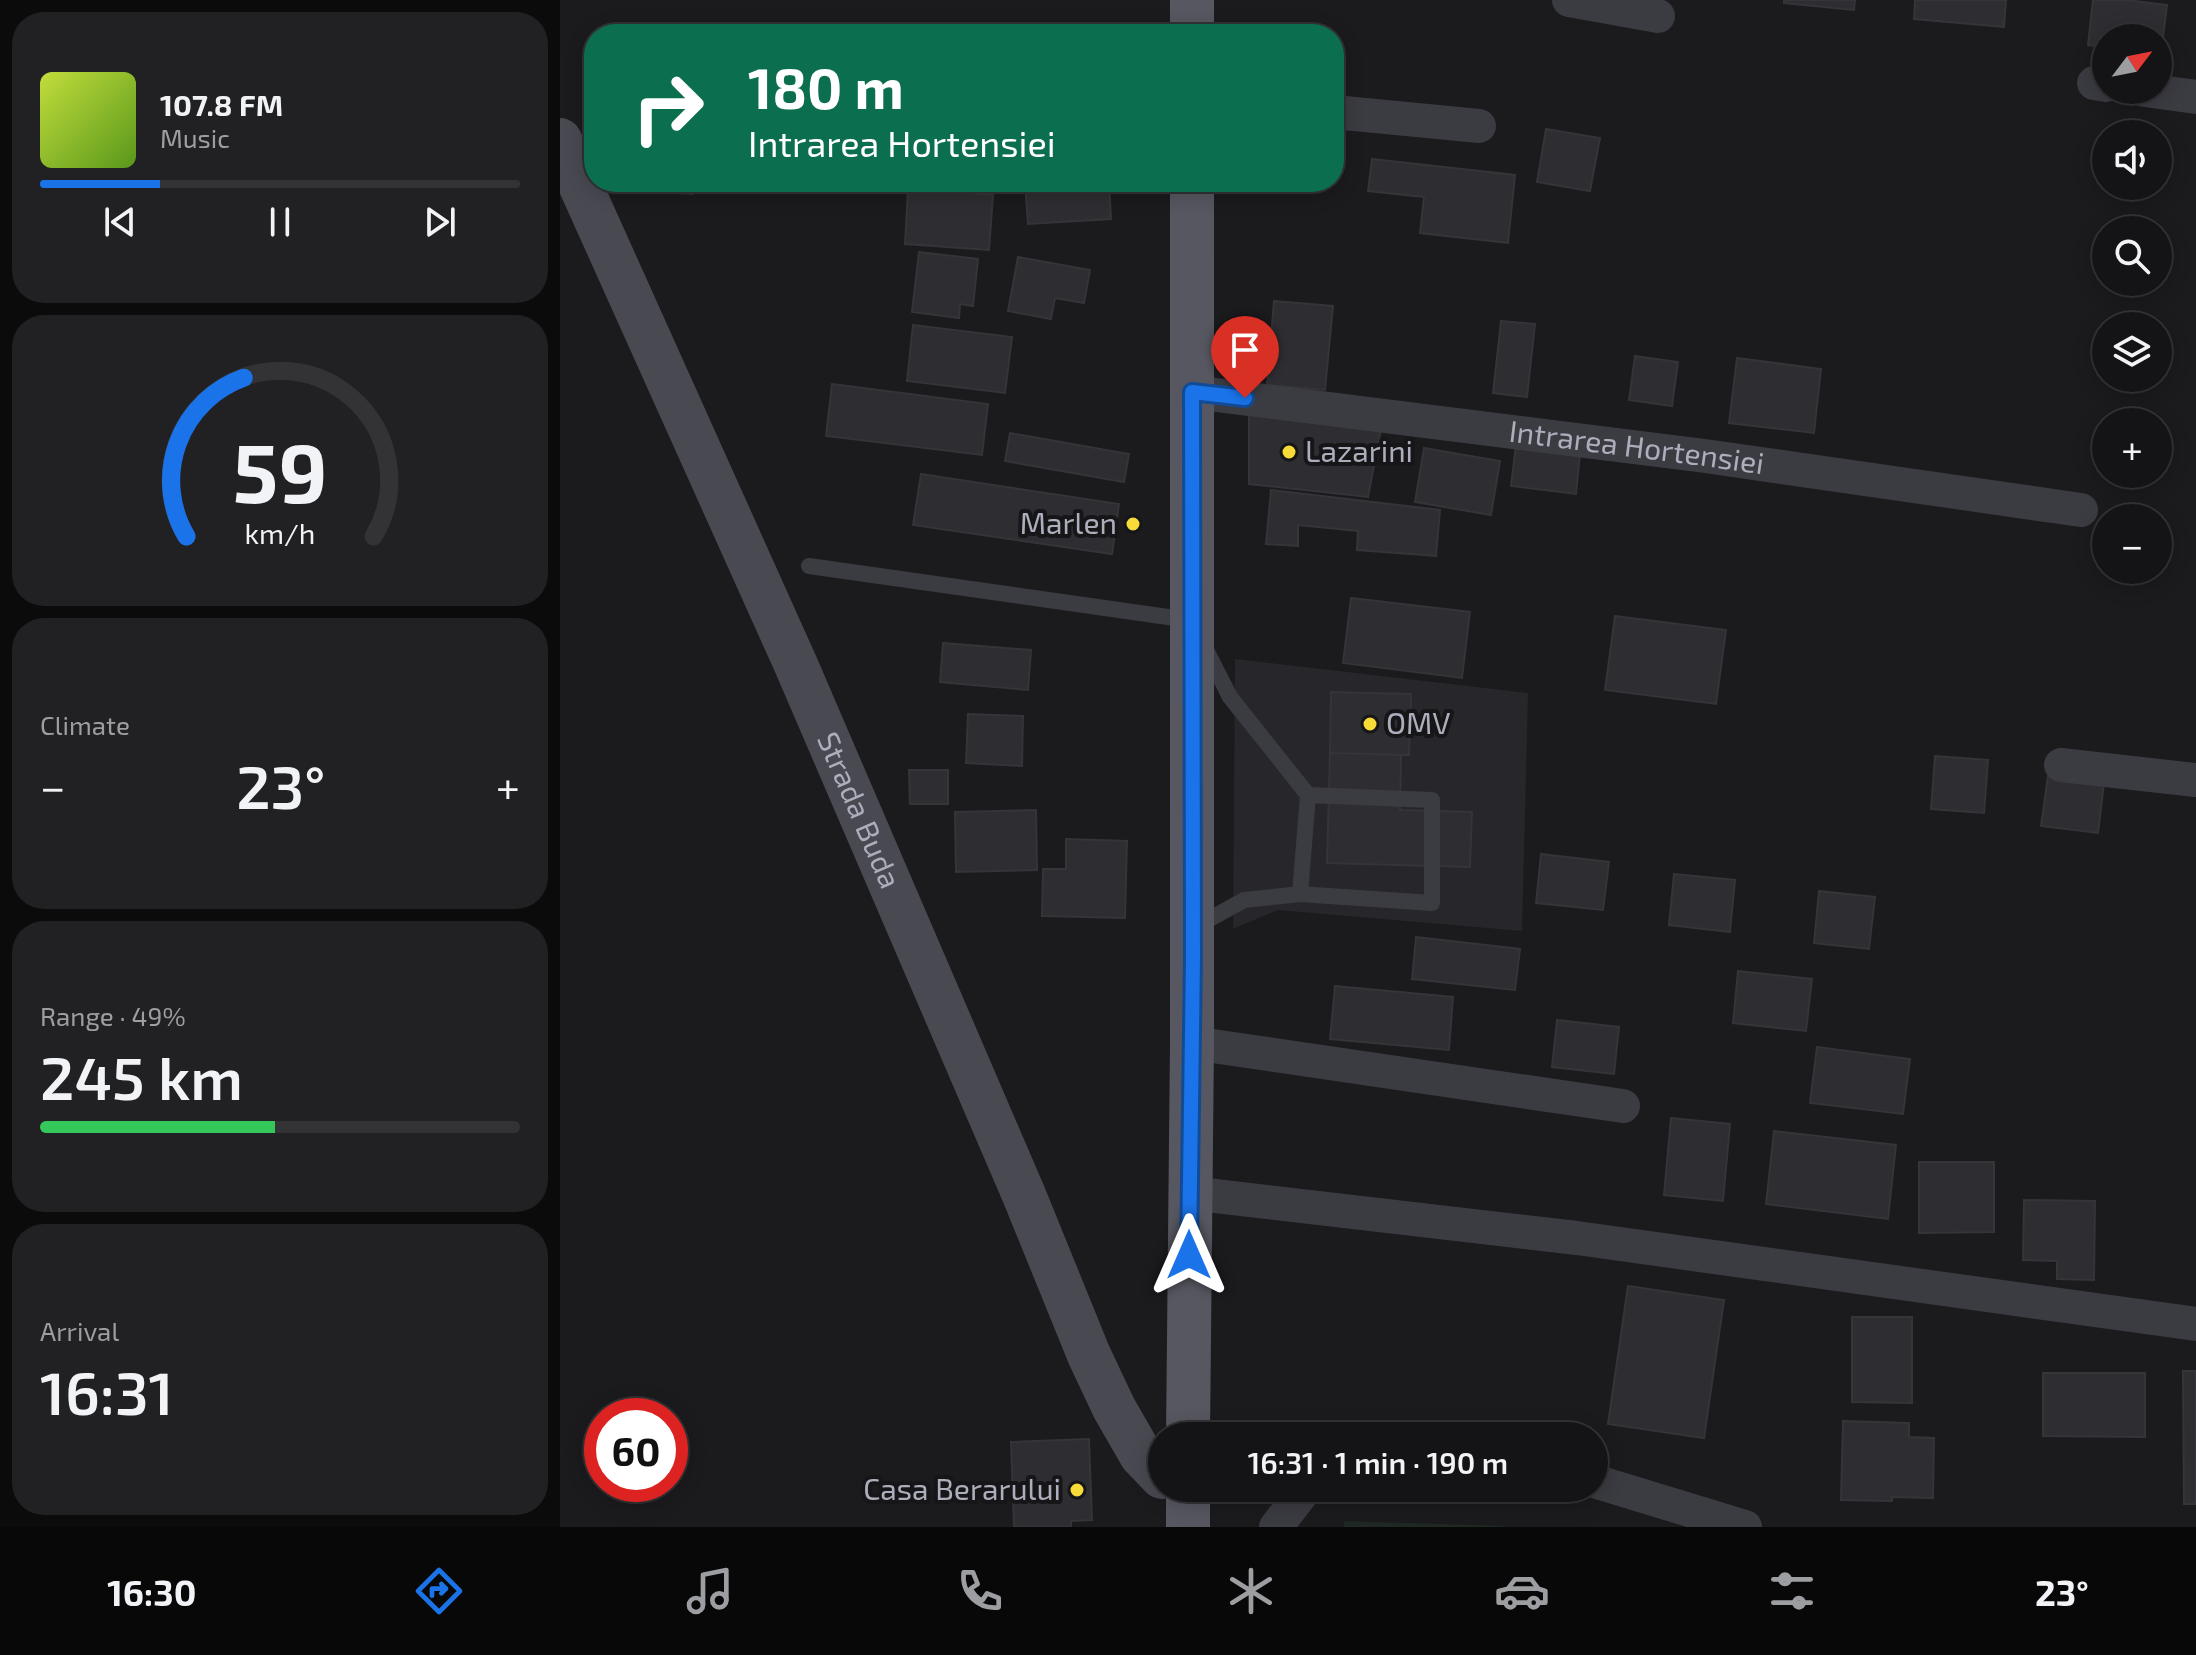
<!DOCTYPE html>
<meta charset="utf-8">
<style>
:root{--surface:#141416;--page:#212123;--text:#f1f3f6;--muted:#9d9ea1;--line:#333335;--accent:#1a73e8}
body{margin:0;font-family:"Exo 2",sans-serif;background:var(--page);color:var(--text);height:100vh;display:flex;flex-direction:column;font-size:30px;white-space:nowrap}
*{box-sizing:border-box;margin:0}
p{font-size:26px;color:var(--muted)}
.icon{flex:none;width:44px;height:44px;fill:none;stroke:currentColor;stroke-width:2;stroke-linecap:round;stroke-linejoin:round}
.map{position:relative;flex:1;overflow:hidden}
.sheet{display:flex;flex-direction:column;gap:12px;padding:12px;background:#0b0b0c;width:560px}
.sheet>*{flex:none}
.hud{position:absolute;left:24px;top:24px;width:760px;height:168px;border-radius:32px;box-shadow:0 4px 20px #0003,0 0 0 2px var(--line);background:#0b6e4f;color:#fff;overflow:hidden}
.needle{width:52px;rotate:58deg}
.tools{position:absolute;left:1532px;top:24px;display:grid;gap:16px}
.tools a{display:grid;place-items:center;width:80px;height:80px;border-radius:50%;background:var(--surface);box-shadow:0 4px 20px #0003,0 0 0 2px var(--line);font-size:40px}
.speed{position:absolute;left:24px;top:1398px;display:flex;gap:16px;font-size:40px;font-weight:700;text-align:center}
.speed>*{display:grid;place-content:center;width:104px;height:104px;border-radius:50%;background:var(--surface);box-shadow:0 4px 20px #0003,0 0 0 2px var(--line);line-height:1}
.speed .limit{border:12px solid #d22;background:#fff;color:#111}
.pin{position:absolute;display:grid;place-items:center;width:68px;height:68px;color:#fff;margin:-82px -34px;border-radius:50% 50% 50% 0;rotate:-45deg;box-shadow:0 0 8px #0007}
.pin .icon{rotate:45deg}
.me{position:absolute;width:88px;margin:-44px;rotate:0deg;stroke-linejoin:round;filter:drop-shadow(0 0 6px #0008)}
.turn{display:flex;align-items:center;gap:28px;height:168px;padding:0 32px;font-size:36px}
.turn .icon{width:104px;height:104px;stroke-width:2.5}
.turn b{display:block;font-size:56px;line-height:68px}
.big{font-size:60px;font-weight:600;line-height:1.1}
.sheet .tile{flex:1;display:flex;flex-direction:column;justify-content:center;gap:12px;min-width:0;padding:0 28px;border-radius:32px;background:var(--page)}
.sheet .dial{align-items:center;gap:0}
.dial svg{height:208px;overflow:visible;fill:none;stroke:var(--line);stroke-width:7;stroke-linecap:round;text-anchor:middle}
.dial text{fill:var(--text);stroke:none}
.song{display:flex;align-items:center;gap:24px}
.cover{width:96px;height:96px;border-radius:12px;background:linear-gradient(135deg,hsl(70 70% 55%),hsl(90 70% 35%))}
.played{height:8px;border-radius:4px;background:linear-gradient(90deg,var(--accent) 25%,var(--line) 25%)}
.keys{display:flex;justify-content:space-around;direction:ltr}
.heat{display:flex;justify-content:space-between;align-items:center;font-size:44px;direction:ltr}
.charge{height:12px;border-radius:6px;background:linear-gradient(90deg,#34c759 49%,var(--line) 0)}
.trip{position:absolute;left:588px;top:1422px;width:460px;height:80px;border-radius:40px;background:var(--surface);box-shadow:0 4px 20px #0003,0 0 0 2px var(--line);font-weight:600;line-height:80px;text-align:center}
.menu{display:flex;height:128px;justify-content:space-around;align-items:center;background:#080809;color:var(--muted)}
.menu .icon{width:56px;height:56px}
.menu .on{color:var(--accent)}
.menu b{font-size:36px;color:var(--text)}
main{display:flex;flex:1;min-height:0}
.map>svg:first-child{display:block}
</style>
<main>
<section class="sheet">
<div class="tile">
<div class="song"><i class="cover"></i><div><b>107.8 FM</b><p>Music</p></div></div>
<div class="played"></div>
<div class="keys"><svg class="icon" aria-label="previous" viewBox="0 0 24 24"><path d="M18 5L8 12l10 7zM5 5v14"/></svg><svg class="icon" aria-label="pause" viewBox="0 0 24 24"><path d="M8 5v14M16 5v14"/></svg><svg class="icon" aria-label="next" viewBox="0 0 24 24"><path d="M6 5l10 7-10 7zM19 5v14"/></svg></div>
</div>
<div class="tile dial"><svg viewBox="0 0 100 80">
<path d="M14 69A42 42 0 1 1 86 69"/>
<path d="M14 69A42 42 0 0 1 36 8" stroke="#1a73e8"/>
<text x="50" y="56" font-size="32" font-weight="700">59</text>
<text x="50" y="72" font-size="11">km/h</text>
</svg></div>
<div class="tile"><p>Climate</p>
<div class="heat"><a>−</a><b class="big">23°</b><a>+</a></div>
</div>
<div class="tile"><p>Range · 49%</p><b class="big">245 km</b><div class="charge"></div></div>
<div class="tile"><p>Arrival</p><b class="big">16:31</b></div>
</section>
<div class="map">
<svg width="1636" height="1527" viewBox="0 0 1636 1527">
<rect width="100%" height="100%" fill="#1b1a1d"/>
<path fill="#27262a" d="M675,659l293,34 -6,238 -244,-21 -45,19z"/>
<path fill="#202823" d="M784,1521l161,5v1h-161z"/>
<path fill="#2e2d31" stroke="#353439" stroke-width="2" d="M1224,0h71l-1,10 -70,-7z
M1355,0h91l-2,27 -90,-8z
M1533,0h34l40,5 -6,49 -3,-1v-15h-52v9l-18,-2z
M986,129l54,9 -10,53 -53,-9z
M812,159l143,16 -7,68 -88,-10 4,-36 -56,-6z
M82,182h51v12l-51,-3z
M465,182h84l2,37 -83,5z
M348,189l85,6 -4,55 -84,-6z
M359,252l59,7 -5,47 -13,-2 -1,14 -47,-6z
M458,257l72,13 -6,33 -29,-5 -4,21 -43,-8z
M714,301l59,5 -8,84 -58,-5z
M941,321l34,3 -8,73 -34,-4z
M353,325l99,12 -7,56 -98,-12z
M1075,356l43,6 -6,44 -43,-6z
M1177,358l84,11 -7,64 -85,-10z
M272,384l156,20 -6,51 -156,-19z
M689,412l132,17 -13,68 -119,-13z
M450,433l119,21 -5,28 -119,-21z
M956,445l64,8 -4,41 -65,-8z
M864,448l76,13 -9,54 -76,-13z
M361,474l198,30 -7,50 -199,-29z
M711,490l169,20 -4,46 -79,-6 1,-19 -60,-6v21l-32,-2z
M791,598l119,14 -8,66 -119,-15z
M1055,616l111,14 -10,74 -111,-14z
M383,643l88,7 -3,40 -88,-8z
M771,692l80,2 -2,61 -79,-2z
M408,714l55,2 -1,50 -56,-3z
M770,753l71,2 -1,55 72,2 -2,55 -143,-4z
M1375,756l53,4 -4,53 -53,-4z
M349,770h39v34h-38z
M1488,776l56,7 -6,50 -57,-7z
M476,810l1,60 -81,2 -1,-60z
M506,839l61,2 -2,77 -83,-2 1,-47h23z
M981,854l68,8 -6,48 -67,-7z
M1114,874l61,6 -5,52 -61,-7z
M1259,891l56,6 -6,52 -55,-6z
M856,937l104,12 -5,41 -103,-11z
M1178,971l74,8 -6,52 -73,-8z
M775,986l118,11 -4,53 -119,-11z
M997,1020l62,7 -5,47 -62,-7z
M1257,1047l93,12 -7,55 -93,-11z
M1111,1118l59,6 -7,77 -59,-6z
M1214,1131l122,14 -8,74 -122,-15z
M1359,1162h75v70l-75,1z
M1464,1200l71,1 -1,79 -37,-1v-18l-34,-1z
M1068,1286l96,14 -20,138 -96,-14z
M1292,1317h60v86l-60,-1z
M1623,1371h13v133h-12z
M1483,1373h102v64l-102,-1z
M1283,1421l66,2v14l25,1 -1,60 -41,-1v4l-51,-1z
M529,1439l3,81 -21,1v6h-57l-3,-85z"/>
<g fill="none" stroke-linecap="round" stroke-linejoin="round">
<path stroke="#3b3b42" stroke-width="16" d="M249,566l380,54
M644,646l26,51 78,98 -8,99
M637,926l47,-26 56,-6 132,9v-103l-124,-5"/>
<g stroke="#3b3b42" stroke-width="34">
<path d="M1009,0l89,16"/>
<path d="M1534,83l12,2"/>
<path d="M1585,90l51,7"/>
<path d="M774,112l145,14"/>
<path id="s1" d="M632,392l513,64 376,54"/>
<path d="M1501,765l135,15"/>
<path d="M632,1043l431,63"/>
<path d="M630,1193l387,45 619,86"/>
<path d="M1034,1481l151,46"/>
<path d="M716,1527l30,-39"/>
</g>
<path stroke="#494952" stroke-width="44" id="s2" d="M0,140l236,525 228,530 65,160 25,53 27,47 21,22"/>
<path stroke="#575761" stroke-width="44" d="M632,0v34
M628,1436l4,-393v-861
M628,1488v39"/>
</g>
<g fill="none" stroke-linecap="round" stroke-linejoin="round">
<g stroke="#114b97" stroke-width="20">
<path id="route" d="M629,1255l4,-298 -1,-565 53,6"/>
</g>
<use href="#route" stroke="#1a73e8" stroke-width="14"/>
</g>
<g fill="#f7db38" stroke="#161518" stroke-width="3">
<circle cx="729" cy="452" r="8"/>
<circle cx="573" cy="524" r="8"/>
<circle cx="810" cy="724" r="8"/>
<circle cx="517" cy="1490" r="8"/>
</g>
<g text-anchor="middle" stroke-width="8" stroke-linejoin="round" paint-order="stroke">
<g font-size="30" fill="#acaebc" stroke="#161518">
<text dy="10" stroke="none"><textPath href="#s1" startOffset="448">Intrarea Hortensiei</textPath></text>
<text dy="10" stroke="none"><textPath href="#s2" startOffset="734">Strada Buda</textPath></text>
</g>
<g font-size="30" fill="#acaebc" stroke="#161518" text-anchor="start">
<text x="745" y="462">Lazarini</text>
<text x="557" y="534" text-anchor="end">Marlen</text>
<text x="826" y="734">OMV</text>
<text x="501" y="1500" text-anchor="end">Casa Berarului</text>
</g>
</g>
</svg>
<div class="tools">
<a><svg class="needle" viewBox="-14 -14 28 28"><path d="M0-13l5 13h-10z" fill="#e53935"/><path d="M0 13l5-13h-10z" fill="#9d9ea1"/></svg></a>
<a><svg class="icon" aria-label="sound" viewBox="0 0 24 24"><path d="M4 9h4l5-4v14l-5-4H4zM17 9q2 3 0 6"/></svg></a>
<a><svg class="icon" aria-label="search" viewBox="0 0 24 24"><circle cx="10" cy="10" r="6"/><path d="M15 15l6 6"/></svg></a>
<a><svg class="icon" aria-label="layers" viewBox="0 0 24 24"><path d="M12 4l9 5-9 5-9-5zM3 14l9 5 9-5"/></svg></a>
<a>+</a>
<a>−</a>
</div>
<div class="speed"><div class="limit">60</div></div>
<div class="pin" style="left:685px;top:398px;background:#d93025"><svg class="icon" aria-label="arrive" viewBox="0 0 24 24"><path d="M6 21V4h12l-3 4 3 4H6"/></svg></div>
<svg class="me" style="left:629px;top:1255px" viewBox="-20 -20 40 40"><path d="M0-17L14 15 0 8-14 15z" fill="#1a73e8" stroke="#fff" stroke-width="4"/></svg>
<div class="trip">16:31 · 1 min · 190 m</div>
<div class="hud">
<div class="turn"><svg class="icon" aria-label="right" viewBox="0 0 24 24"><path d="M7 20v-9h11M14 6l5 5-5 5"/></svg><div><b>180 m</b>Intrarea Hortensiei</div></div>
</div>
</div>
</main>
<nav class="menu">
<b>16:30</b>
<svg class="icon on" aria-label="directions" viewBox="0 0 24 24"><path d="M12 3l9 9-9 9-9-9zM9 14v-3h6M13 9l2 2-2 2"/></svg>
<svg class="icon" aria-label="music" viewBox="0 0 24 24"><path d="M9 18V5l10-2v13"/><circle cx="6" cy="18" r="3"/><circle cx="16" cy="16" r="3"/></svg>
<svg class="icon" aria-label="phone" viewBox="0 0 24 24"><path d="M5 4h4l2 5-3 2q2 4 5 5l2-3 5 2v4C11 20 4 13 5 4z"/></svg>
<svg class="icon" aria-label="climate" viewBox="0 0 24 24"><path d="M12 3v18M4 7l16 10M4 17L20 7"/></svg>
<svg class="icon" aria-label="car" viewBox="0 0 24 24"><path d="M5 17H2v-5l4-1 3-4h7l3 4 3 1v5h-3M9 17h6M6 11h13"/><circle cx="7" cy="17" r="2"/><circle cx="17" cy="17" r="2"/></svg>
<svg class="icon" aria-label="filters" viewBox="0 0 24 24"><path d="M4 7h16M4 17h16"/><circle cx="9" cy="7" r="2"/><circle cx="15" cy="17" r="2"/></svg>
<b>23°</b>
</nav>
